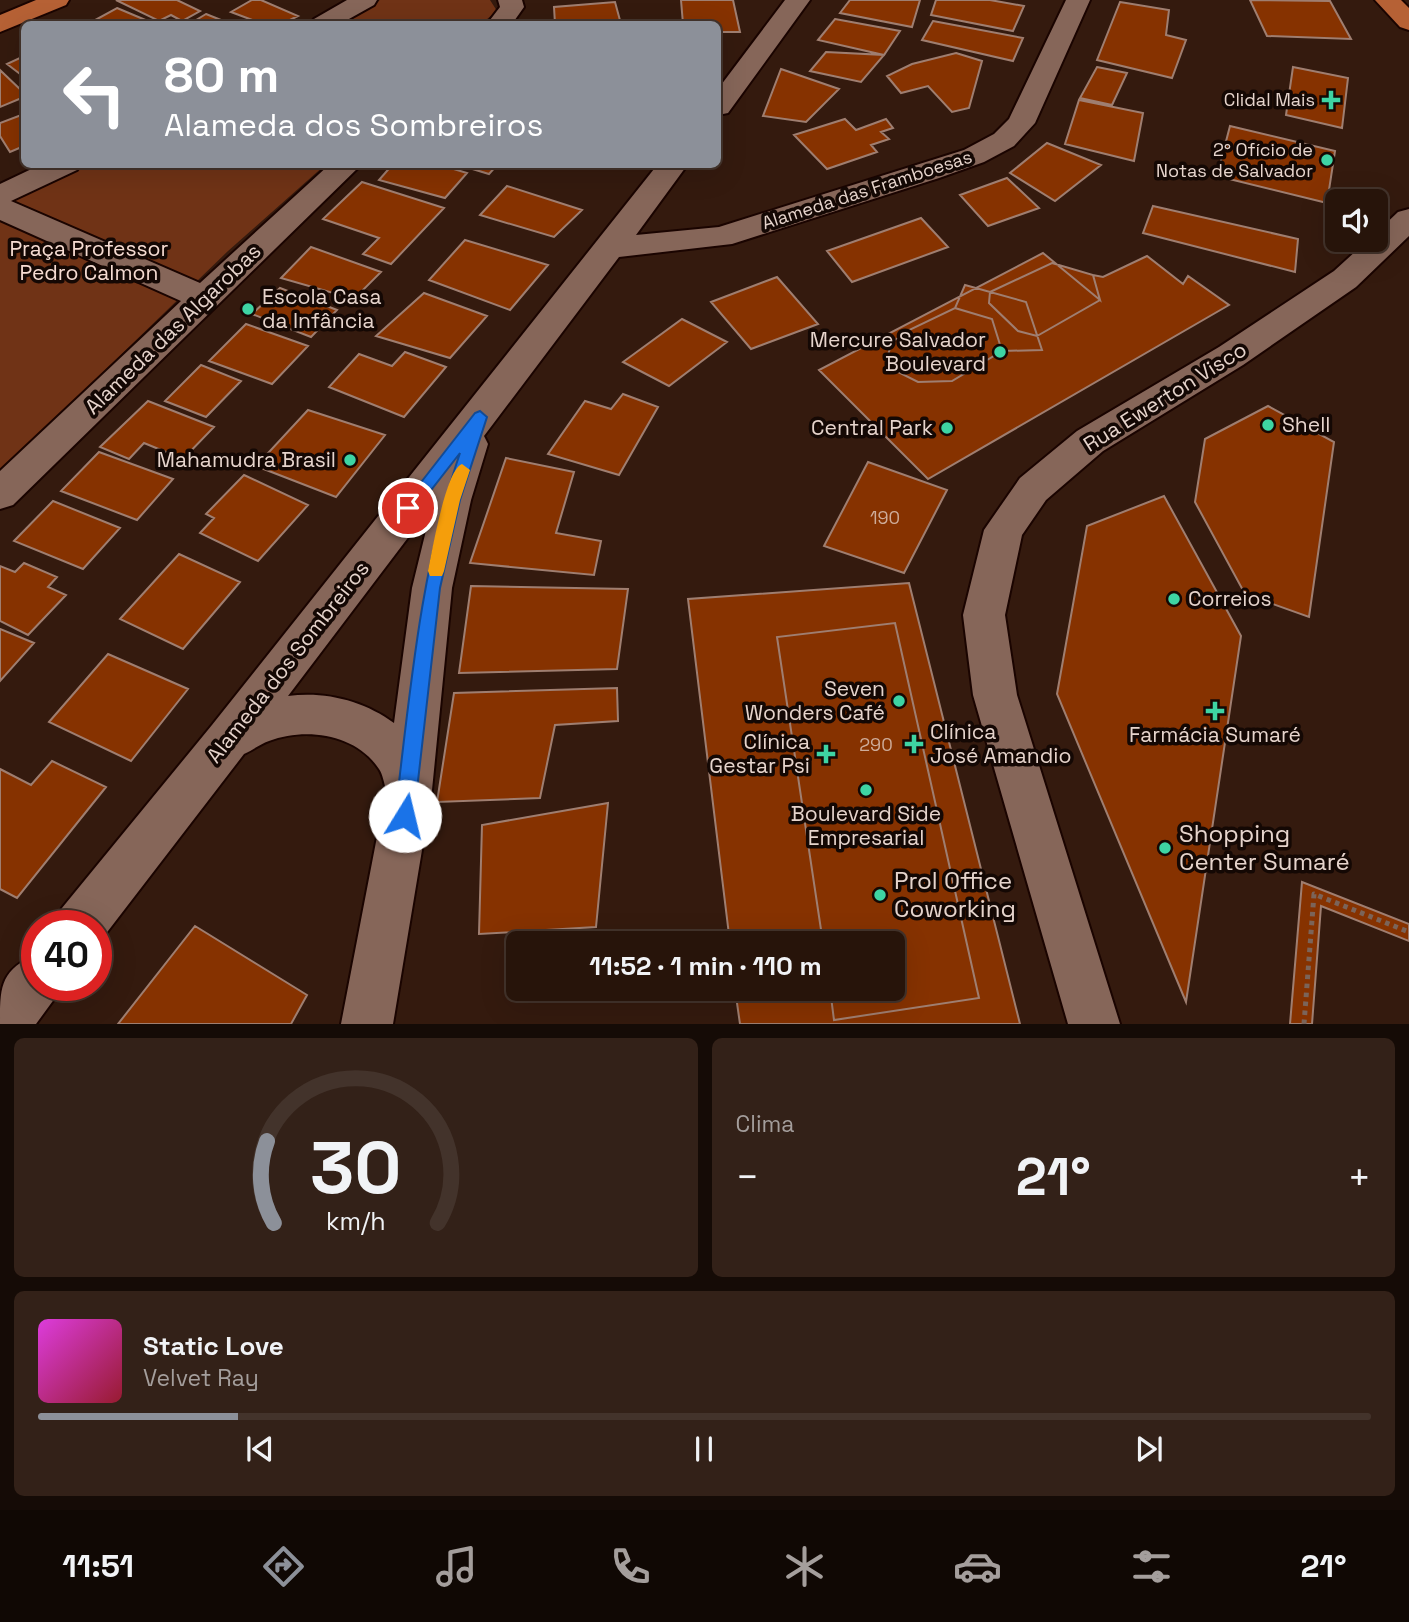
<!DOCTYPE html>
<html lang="pt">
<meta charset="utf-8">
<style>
:root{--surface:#27140a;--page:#332118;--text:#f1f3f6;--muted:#a49e9c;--line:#43332b;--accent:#8c9099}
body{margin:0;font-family:"Space Grotesk",sans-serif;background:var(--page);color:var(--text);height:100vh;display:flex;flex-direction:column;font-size:26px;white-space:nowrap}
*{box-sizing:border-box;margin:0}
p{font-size:23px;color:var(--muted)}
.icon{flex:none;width:38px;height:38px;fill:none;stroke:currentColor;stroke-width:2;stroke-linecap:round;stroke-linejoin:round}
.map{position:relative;height:1024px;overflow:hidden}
.details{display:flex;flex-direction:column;gap:14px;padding:14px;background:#150b06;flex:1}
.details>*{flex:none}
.guide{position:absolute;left:21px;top:21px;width:700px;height:147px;border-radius:10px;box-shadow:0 7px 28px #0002,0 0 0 2px var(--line);background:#8c9099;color:#fff;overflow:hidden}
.fabs{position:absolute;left:1325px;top:189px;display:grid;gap:14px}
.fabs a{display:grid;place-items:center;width:63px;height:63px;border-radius:10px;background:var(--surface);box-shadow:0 7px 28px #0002,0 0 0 2px var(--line);font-size:35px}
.speed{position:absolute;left:21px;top:910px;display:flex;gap:14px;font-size:35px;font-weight:700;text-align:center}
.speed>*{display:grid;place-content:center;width:91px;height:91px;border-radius:50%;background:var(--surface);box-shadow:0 7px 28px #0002,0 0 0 2px var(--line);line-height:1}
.speed .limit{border:10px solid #d22;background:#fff;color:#111}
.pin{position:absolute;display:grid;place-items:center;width:60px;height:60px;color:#fff;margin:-30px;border:4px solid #fff;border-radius:50%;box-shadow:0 2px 7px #0007}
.me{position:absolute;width:77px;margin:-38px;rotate:9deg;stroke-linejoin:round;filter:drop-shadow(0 0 5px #0008)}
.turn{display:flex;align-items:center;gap:24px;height:147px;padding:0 28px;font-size:32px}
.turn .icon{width:91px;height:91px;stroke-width:2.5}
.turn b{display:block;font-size:49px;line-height:60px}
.big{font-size:52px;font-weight:600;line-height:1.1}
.details .widget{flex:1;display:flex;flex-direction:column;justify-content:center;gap:10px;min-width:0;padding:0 24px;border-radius:10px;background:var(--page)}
.details .dial{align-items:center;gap:0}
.dial svg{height:182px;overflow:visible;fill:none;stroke:var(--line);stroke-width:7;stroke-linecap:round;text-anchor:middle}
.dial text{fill:var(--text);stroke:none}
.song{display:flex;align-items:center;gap:21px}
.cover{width:84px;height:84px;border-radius:10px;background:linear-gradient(135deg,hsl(300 70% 55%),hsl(350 70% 35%))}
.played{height:7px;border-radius:4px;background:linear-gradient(90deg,var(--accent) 15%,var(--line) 15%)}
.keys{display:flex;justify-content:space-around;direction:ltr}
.heat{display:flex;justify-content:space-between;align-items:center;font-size:38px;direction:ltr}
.details .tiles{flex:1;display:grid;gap:14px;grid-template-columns:1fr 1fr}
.widget:last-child{grid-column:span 2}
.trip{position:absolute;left:506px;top:931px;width:399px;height:70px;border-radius:10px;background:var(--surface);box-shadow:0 7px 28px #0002,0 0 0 2px var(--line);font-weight:600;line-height:70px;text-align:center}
.dock{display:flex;height:112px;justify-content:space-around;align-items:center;background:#100804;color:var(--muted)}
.dock .icon{width:49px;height:49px}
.dock .current{color:var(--accent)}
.dock b{font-size:32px;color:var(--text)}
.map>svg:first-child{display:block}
</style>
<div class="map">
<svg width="1409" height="1024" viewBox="0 0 1409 1024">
<rect width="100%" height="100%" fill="#341a0e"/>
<path fill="#703316" d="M380,0h110l7,11 -16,13h-145z
M84,165h241l-97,86 -228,221v-265z"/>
<path fill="#863200" stroke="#9f7e70" stroke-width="2" d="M116,0h61l23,11 -18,10 -11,-6 -12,6z
M252,0h9l37,16 -16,8h-19l-32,-12z
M681,0h52l7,32h-22v-8h-35z
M850,0h70l-8,27 -72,-14z
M936,0h54l34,6 -11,25 -82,-16z
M1250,0l80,1 21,38 -84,-3z
M615,2l6,22h-66l-1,-17z
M1120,2l49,8 -3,25 20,5 -14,38 -75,-18z
M117,8l38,16h-67z
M206,14l25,10h-31l-7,-2z
M835,19l65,12 -16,24 -66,-15z
M933,21l90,17 -10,23 -91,-21z
M826,52l58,3 -23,27 -51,-11z
M956,53l26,8 -13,47 -17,4 -24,-26 -27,7 -14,-17 25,-12z
M24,56v21l-17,-13z
M1097,67l30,6 -15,32 -32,-7z
M1293,67l55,11 -6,50 -56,-13z
M781,69l58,20 -33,33 -43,-6z
M0,70l24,23v4l-24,10z
M1079,100l64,13 -9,48 -69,-17z
M24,114v32l-14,6 -10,-16v-13z
M845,119l11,11 30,-11 7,9 -12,4 8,7 -18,6 6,7 -50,17 -33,-34z
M1230,126l105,25 -8,52 -110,-27z
M1047,143l54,22 -46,36 -45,-28z
M393,164h44l30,9 -22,25 -66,-18z
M456,164h42l-9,10z
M1007,178l32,30 -51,18 -28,-31z
M362,182l82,26 -53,56 -28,-10 16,-16 -56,-19z
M507,186l75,24 -28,27 -74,-22z
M1153,206l145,33 -3,33 -152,-39z
M921,218l27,29 -96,35 -25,-31z
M465,240l83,25 -38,45 -81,-30z
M311,247l70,25 -27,27 -73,-21z
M1043,253l57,47 -7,-25 10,2 44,-21 36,28 5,-8 41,29 -301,174 -109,-109z
M1052,263l41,12 7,25 -63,36 -19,-5 -29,-28 1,-11z
M777,277l41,47 -67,25 -40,-47z
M965,285l61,17 16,48 -40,1 -10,-32 -37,-11z
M280,288l57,22 -26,27 -59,-23z
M424,293l63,23 -37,42 -74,-22z
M955,308l37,11 10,32 -50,30 -34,1 -20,-10 -10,-16 3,-13 16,-12z
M682,319l45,23 -58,44 -46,-24z
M246,324l62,22 -36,38 -63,-23z
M405,352l41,15 -42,50 -75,-30 30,-33 33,12z
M201,365l40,16 -35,36 -41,-16z
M623,394l35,13 -39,68 -71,-21 37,-53 26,8z
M148,401l66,26 -31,32 -39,-16 -15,16 -29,-12z
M1268,406l66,36 -25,175 -64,-23 -50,-92 10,-63z
M308,410l77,25 -49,62 -80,-31z
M99,452l74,27 -36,41 -76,-29z
M506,458l68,14 -18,61 45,8 -7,34 -124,-12z
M868,462l79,28 -43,83 -80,-27z
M244,475l64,30 -50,56 -58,-28 14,-15 -8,-4z
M1164,496l77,140 -55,366 -129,-308 30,-168z
M53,501l67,27 -37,41 -69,-28z
M179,554l61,28 -57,67 -63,-30z
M24,563l33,14 -9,10 18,8 -38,40 -28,-14v-55l15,6z
M909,583l111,441h-280l-5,-35h157v-46h-162l-42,-344z
M471,586l157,3 -11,80 -158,4z
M895,623l84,375 -145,22 -4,-31h62v-46h-69l-46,-306z
M0,629l34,14 -34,38z
M108,654l80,35 -57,72 -82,-39z
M617,688l1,33 -63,4 -15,73 -103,4 17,-109z
M52,761l54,26 -89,111 -17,-9v-120l31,16z
M608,803l-12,124 -117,7 3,-109z
M1302,882l107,42v17l-88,-35 -9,118h-22z
M195,926l112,69 -16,29h-173z"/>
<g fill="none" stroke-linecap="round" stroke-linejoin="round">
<g stroke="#1a0400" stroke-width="4">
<path id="minor" d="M347,0h30l-3,5 -34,19h-30l4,-5z
M498,0h24l2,7 -12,17h-25l13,-17z
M785,0h25l-82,113 -10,2v-26z
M1066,0h24l-55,123 -21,23 -30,16 -45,16 -207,66 -113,13 -135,179 4,8 -17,56 -19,88 -20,202 -39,234h-52l45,-234c-2,-7 -3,-15 -7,-21 -23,-35 -73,-42 -110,-28 -9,3 -16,9 -25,13l-146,190 -2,-18h-41l7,-18 150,-183 446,-561h30l-52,71 83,-8 245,-77 30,-16 15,-15zM432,506l-20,82 -18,135c-30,-22 -68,-32 -106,-27z
M42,164h39l-4,6 -66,31 189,82 130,-119h32l-349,341 -13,4v-38l181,-170 -181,-81v-36z
M1409,209v27l-53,51 -113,78 -140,86 -57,49 -24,35 -17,80 12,80 103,329h-52l-95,-329 -10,-80 21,-85 36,-52 57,-47 142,-84 115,-76 34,-31h8v-7l22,-21z
M37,954v31h23l-5,13 -19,26h-36c0,-37 0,-54 37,-70z"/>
</g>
<g stroke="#1a0400" stroke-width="4">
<path id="major" d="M36,0h33l-3,5 -66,27v-17z
M1375,0h26l8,8v22l-9,-3z"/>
</g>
<path stroke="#7b6459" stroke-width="5" stroke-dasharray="4.5 4.5" stroke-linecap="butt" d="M1304,1024l10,-130 95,38"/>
<use href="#minor" fill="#866659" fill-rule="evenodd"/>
<use href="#major" fill="#b66135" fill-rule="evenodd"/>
</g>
<path fill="#1a73e8" stroke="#114b97" stroke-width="2" d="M480,411l7,6 -27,83 -20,88 -26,228 -3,6 -6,3 -7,-3 -3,-6c15,-123 25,-246 65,-363l-46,59 -6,2 -7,-6 74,-95z"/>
<path fill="#f59e0b" d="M462,464l8,6 -10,30 -16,71 -2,5h-12l-2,-5c4,-19 18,-102 34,-107z"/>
<g fill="#3ed4a3" stroke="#140804" stroke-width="2.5">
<path d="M1327.5 89.5h7v7h7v7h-7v7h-7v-7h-7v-7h7z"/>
<circle cx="1327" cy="160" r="7"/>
<circle cx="248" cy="309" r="7"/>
<circle cx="1000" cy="352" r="7"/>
<circle cx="1268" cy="425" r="7"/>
<circle cx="947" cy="428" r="7"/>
<circle cx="350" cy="460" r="7"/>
<circle cx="1174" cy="599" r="7"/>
<circle cx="899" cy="701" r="7"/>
<path d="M1211.5 700.5h7v7h7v7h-7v7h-7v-7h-7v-7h7z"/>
<path d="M910.5 733.5h7v7h7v7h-7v7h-7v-7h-7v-7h7z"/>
<path d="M822.5 743.5h7v7h7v7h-7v7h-7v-7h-7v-7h7z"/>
<circle cx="866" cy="790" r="7"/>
<circle cx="1165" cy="848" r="7"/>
<circle cx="880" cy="895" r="7"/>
</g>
<g text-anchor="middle" stroke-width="7" stroke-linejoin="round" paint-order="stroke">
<g font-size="18" fill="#e6d4cc" stroke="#140804" text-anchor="end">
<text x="1315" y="106">Clidal Mais</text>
<text x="1313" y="156">2° Ofício de<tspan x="1313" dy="21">Notas de Salvador</tspan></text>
</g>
<g font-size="18" fill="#e6d4cc" stroke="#140804">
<text transform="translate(867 190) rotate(-18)" y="6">Alameda das Framboesas</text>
</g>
<g font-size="18" fill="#ceac99">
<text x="885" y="524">190</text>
<text x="876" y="751">290</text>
</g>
<g font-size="21" fill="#f6dcd2" stroke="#140804">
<text x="89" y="256">Praça Professor<tspan x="89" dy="24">Pedro Calmon</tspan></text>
</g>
<g font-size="21" fill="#e6d4cc" stroke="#140804" text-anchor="end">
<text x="262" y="304" text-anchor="start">Escola Casa<tspan x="262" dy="24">da Infância</tspan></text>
<text x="986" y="347">Mercure Salvador<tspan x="986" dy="24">Boulevard</tspan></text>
<text x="1282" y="432" text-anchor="start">Shell</text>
<text x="933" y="435">Central Park</text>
<text x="336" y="467">Mahamudra Brasil</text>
<text x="1188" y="606" text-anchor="start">Correios</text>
<text x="885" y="696">Seven<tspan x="885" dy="24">Wonders Café</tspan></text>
<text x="930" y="739" text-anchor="start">Clínica<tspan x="930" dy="24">José Amandio</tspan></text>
<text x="1215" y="742" text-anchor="middle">Farmácia Sumaré</text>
<text x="810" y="749">Clínica<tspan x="810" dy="24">Gestar Psi</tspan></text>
<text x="866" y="821" text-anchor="middle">Boulevard Side<tspan x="866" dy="24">Empresarial</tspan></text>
</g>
<g font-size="21" fill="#e6d4cc" stroke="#140804">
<text transform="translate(173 329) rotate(-44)" y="7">Alameda das Algarobas</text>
<text transform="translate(1165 397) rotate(-32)" y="7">Rua Ewerton Visco</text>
<text transform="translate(288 662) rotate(-52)" y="7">Alameda dos Sombreiros</text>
</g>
<g font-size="24" fill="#e6d4cc" stroke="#140804" text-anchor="start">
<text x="1179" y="842">Shopping<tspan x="1179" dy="28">Center Sumaré</tspan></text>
<text x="894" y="889">Prol Office<tspan x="894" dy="28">Coworking</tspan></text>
</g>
</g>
</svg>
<div class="fabs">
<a><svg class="icon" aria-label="sound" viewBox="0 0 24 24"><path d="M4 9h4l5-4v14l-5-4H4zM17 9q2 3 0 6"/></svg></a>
</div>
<div class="speed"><div class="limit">40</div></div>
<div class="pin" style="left:408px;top:508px;background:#d93025"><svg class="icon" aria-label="arrive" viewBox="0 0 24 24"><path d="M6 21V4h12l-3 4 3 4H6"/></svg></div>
<svg class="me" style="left:405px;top:816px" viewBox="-20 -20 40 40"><circle r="19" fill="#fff"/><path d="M0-13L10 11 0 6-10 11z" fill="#1a73e8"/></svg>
<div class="trip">11:52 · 1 min · 110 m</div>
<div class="guide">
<div class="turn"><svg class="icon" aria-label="left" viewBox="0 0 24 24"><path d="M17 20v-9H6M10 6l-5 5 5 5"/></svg><div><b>80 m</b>Alameda dos Sombreiros</div></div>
</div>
</div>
<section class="details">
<div class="tiles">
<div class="widget dial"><svg viewBox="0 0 100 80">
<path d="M14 69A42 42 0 1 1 86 69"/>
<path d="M14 69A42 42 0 0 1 11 33" stroke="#8c9099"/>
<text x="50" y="56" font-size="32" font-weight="700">30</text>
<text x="50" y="72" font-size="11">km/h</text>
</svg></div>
<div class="widget"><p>Clima</p>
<div class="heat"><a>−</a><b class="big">21°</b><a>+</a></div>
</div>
<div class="widget">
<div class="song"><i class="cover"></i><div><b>Static Love</b><p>Velvet Ray</p></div></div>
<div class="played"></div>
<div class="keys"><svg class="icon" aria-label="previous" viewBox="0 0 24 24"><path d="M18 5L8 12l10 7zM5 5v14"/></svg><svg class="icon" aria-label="pause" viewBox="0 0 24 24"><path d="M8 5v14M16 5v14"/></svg><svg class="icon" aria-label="next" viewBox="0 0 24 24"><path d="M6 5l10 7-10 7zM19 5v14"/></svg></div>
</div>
</div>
</section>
<nav class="dock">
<b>11:51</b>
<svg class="icon current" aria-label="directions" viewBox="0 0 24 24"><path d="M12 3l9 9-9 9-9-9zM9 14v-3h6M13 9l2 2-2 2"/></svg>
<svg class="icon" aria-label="music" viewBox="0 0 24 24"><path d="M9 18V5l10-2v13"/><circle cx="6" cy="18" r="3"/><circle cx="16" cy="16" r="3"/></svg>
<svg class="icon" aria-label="phone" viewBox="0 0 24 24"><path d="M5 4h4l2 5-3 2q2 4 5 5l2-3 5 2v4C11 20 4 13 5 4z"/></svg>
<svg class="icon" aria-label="climate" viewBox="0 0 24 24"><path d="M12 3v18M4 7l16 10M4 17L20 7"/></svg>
<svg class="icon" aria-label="car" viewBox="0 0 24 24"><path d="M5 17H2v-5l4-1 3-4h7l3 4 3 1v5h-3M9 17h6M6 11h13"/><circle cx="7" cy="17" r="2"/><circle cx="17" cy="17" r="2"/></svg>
<svg class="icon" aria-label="filters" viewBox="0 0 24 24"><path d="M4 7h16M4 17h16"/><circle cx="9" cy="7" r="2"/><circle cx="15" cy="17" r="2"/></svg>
<b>21°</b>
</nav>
